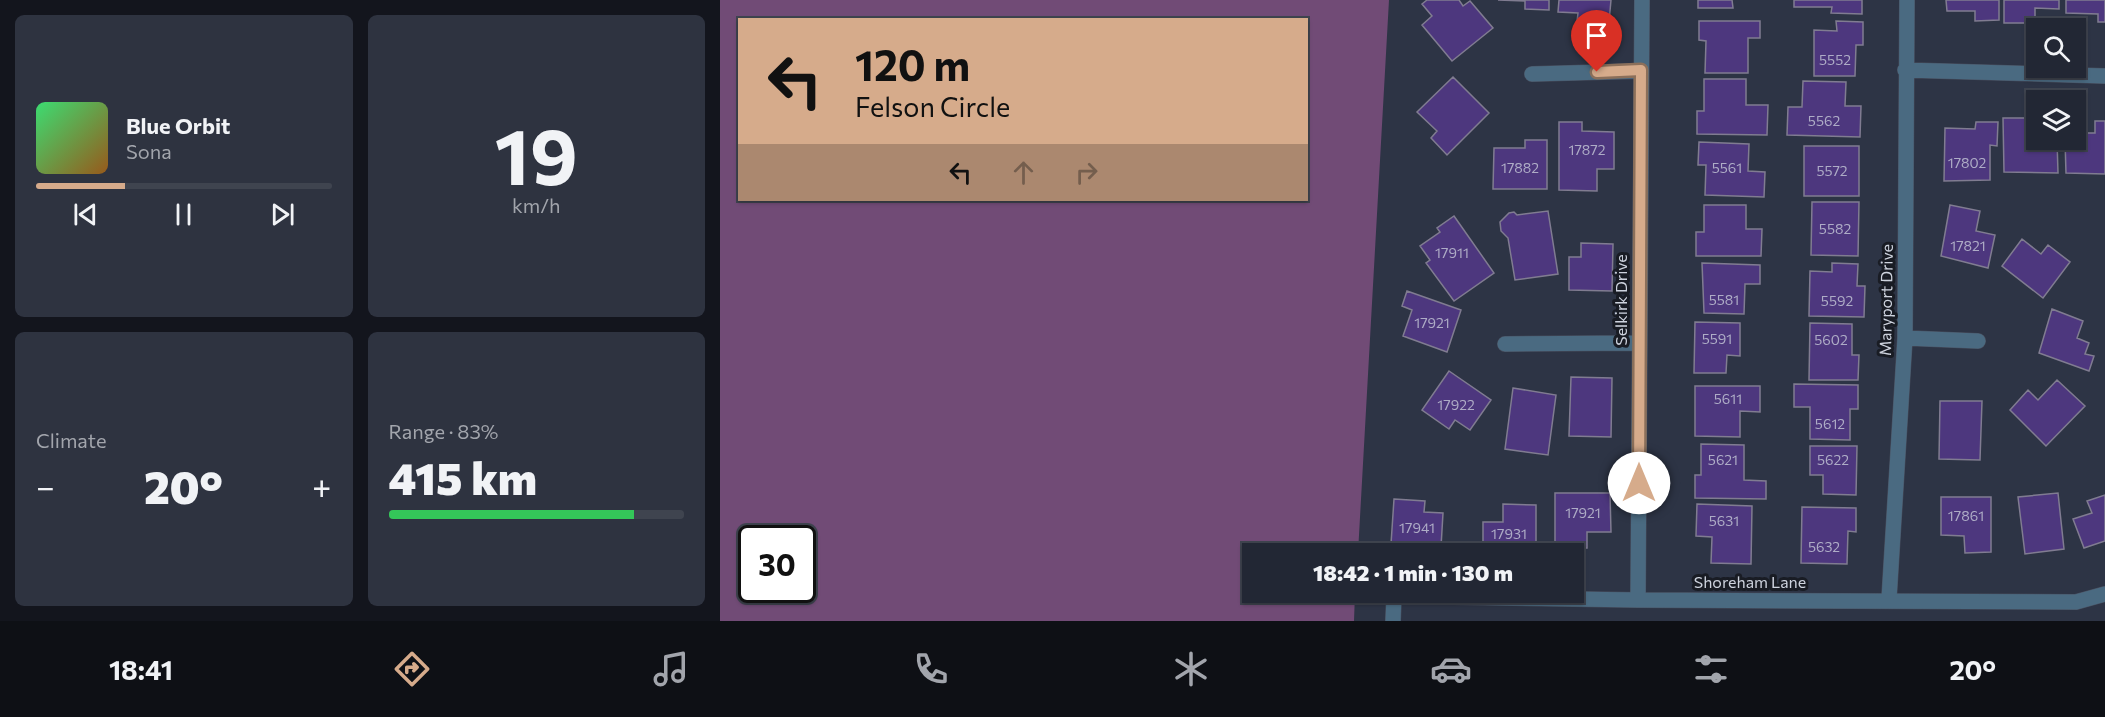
<!DOCTYPE html>
<meta charset="utf-8">
<style>
:root{--surface:#222734;--page:#2e3340;--text:#f1f3f6;--muted:#a2a5ac;--line:#3f444f;--accent:#d6ab8b}
body{margin:0;font-family:Commissioner,sans-serif;background:var(--page);color:var(--text);height:100vh;display:flex;flex-direction:column;font-size:22px;white-space:nowrap}
*{box-sizing:border-box;margin:0}
p{font-size:20px;color:var(--muted)}
.icon{flex:none;width:33px;height:33px;fill:none;stroke:currentColor;stroke-width:2;stroke-linecap:round;stroke-linejoin:round}
.map{position:relative;flex:1;overflow:hidden}
.side{display:flex;flex-direction:column;gap:15px;padding:15px;background:#13151d;width:720px}
.side>*{flex:none}
.guide{position:absolute;left:18px;top:18px;width:570px;height:183px;border-radius:0px;box-shadow:0 2px 4px #0004,0 0 0 2px var(--line);background:#d6ab8b;color:#111;overflow:hidden}
.controls{position:absolute;left:1306px;top:18px;display:grid;gap:12px}
.controls a{display:grid;place-items:center;width:60px;height:60px;border-radius:0px;background:var(--surface);box-shadow:0 2px 4px #0004,0 0 0 2px var(--line);font-size:30px}
.speed{position:absolute;left:18px;top:525px;display:flex;gap:12px;font-size:30px;font-weight:700;text-align:center}
.speed>*{display:grid;place-content:center;width:78px;height:78px;border-radius:50%;background:var(--surface);box-shadow:0 2px 4px #0004,0 0 0 2px var(--line);line-height:1}
.speed .limit{border:3px solid #111;border-radius:9px;background:#fff;color:#111}
.pin{position:absolute;display:grid;place-items:center;width:51px;height:51px;color:#fff;margin:-62px -26px;border-radius:50% 50% 50% 0;rotate:-45deg;box-shadow:0 0 6px #0007}
.pin .icon{rotate:45deg}
.me{position:absolute;width:66px;margin:-33px;rotate:0deg;stroke-linejoin:round;filter:drop-shadow(0 0 4px #0008)}
.turn{display:flex;align-items:center;gap:21px;height:126px;padding:0 18px;font-size:27px}
.turn .icon{width:78px;height:78px;stroke-width:2.5}
.turn b{display:block;font-size:42px;line-height:51px}
.lanes{display:flex;align-items:center;height:57px;padding:0 18px;background:#0003;justify-content:center;gap:30px;direction:ltr}
.lanes .off{opacity:.35}
.big{font-size:45px;font-weight:800;line-height:1.1}
.side .card{flex:1;display:flex;flex-direction:column;justify-content:center;gap:9px;min-width:0;padding:0 21px;border-radius:9px;background:var(--page)}
.side .dial{align-items:center;gap:0}
.dial b{font-size:78px;line-height:1}
.song{display:flex;align-items:center;gap:18px}
.cover{width:72px;height:72px;border-radius:9px;background:linear-gradient(135deg,hsl(140 70% 55%),hsl(30 70% 35%))}
.played{height:6px;border-radius:3px;background:linear-gradient(90deg,var(--accent) 30%,var(--line) 30%)}
.keys{display:flex;justify-content:space-around;direction:ltr}
.heat{display:flex;justify-content:space-between;align-items:center;font-size:33px;direction:ltr}
.charge{height:9px;border-radius:4px;background:linear-gradient(90deg,#34c759 83%,var(--line) 0)}
.side .tiles{flex:1;display:grid;gap:15px;grid-template-columns:repeat(2,1fr)}
.trip{position:absolute;left:522px;top:543px;width:342px;height:60px;border-radius:0px;background:var(--surface);box-shadow:0 2px 4px #0004,0 0 0 2px var(--line);font-weight:800;line-height:60px;text-align:center}
.dock{display:flex;height:96px;justify-content:space-around;align-items:center;background:#0e1015;color:var(--muted)}
.dock .icon{width:42px;height:42px}
.dock .active{color:var(--accent)}
.dock b{font-size:27px;color:var(--text)}
main{display:flex;flex:1;min-height:0}
.map>svg:first-child{display:block}
</style>
<main>
<section class="side">
<div class="tiles">
<div class="card">
<div class="song"><i class="cover"></i><div><b>Blue Orbit</b><p>Sona</p></div></div>
<div class="played"></div>
<div class="keys"><svg class="icon" aria-label="previous" viewBox="0 0 24 24"><path d="M18 5L8 12l10 7zM5 5v14"/></svg><svg class="icon" aria-label="pause" viewBox="0 0 24 24"><path d="M8 5v14M16 5v14"/></svg><svg class="icon" aria-label="next" viewBox="0 0 24 24"><path d="M6 5l10 7-10 7zM19 5v14"/></svg></div>
</div>
<div class="card dial"><b>19</b><p>km/h</p></div>
<div class="card"><p>Climate</p>
<div class="heat"><a>−</a><b class="big">20°</b><a>+</a></div>
</div>
<div class="card"><p>Range · 83%</p><b class="big">415 km</b><div class="charge"></div></div>
</div>
</section>
<div class="map">
<svg width="1385" height="621" viewBox="0 0 1385 621">
<rect width="100%" height="100%" fill="#2d3445"/>
<path fill="#714b76" fill-rule="evenodd" d="M0,0h669l-31,553 -106,1v38l103,1 -1,28h-634zM20,20h566v180h-566zM32,538h50v52h-50z"/>
<path fill="#4d377e" stroke="#807c91" stroke-width="1.5" d="M707,0h32l4,6 7,-5 23,27 -41,33 -30,-36 10,-9 -10,-12z
M778,0h51v10l-24,-1v-8z
M839,0h52l-3,33 -32,-3 2,-17 -20,-1z
M978,0h34l1,8h-35z
M1074,0h68v14l-31,-1 1,-6h-38z
M1226,0h53v20l-24,1v-10h-28z
M1284,0h55v9l-24,-1v15h-31z
M1346,0h39v22h-7v-8l-32,-1z
M979,21h61v17h-12v35h-43l1,-32 -7,-1z
M1116,21l27,1v23h-7l-1,31h-41v-46l23,1z
M733,77l36,36 -42,42 -16,-17 6,-7 -20,-19z
M984,79h42v26h22l-1,30 -70,-1v-23h7z
M1083,81l43,1 -1,24h16l-1,31 -73,-2 1,-28h14z
M1283,118h29v14l5,1v7h20l1,33 -54,-1z
M1375,121h10v53l-39,-1 -1,-33h11v-7h19z
M839,122h23v9l32,1v37h-17v22l-38,-1z
M1256,122h22l-1,24 -7,-1v35l-46,1 1,-53 30,1z
M805,140h22v49h-54l1,-41h31z
M979,142l50,2 -1,27 17,1 -1,25 -59,-2 1,-30h-8z
M1084,146h55v50h-55z
M1092,202h47l-1,54 -47,-1z
M984,205h42v24h16l-1,27h-65v-24h8z
M1230,205l30,6 -4,20 19,4 -7,33 -47,-12z
M828,211l10,63 -43,6 -7,-42 -7,-7 -1,-9 9,-9 5,-1 3,3z
M734,216l40,57 -40,28 -28,-38 4,-3 -10,-14 20,-14 -3,-4z
M1302,239l19,15 7,-9 22,17 -27,36 -41,-32z
M861,243l32,1 -1,47 -43,-1v-33h12z
M982,263l58,2v19h-15l-1,30 -40,-1z
M1112,263l26,1 -1,22h8l-1,31 -55,-1 1,-45 22,1z
M687,291l54,19 -14,42 -44,-16 9,-26 -10,-4z
M1332,309l31,12 -6,17 12,5 -4,11 9,2 -5,15 -50,-18z
M975,322l45,1v33l-13,-1 -1,18h-32z
M1090,323l42,1v31h7l-1,25h-49z
M729,371l42,29 -21,30 -15,-10 -6,9 -27,-19z
M851,377l41,1 -1,59 -42,-1z
M1337,380l28,26 -39,40 -36,-36 18,-20 10,10z
M1074,384l64,1v24h-8v31l-40,-1v-32h-16z
M975,386h65v26l-20,-1v26l-45,-1z
M793,388l43,7 -8,60 -43,-6z
M1220,401h42l-2,59 -41,-1z
M981,444l43,1v35l22,1v18l-71,-1v-23h6z
M1090,446h47l-1,49 -33,-1v-19h-13z
M835,493h55l1,39h-24v16h-32z
M1338,493l6,56 -39,5 -7,-57z
M1385,495v46l-21,7 -11,-29 19,-6 -5,-12z
M1221,497h50v55l-26,1 -1,-17 -23,-1z
M674,499l31,2 -1,11 19,1 -2,34 -50,-3z
M783,504l33,1v41h-53v-24h20z
M977,504l55,2 -1,58 -40,-1 1,-26 -16,-1z
M1082,507l54,1v24l-8,-1 -1,33 -46,-1z"/>
<g fill="none" stroke-linecap="round" stroke-linejoin="round">
<g stroke="#4a5161" stroke-width="16">
<path id="minor" d="M1185,70l200,6
M812,74l109,-3
M1185,338l73,3
M785,344l134,-1
M1169,599l16,-261 2,-338
M918,600l4,-600
M673,621l1,-25 244,4 438,2 29,-8"/>
</g>
<use href="#minor" stroke="#4a6a81" stroke-width="15"/>
</g>
<g fill="none" stroke-linecap="round" stroke-linejoin="round">
<g stroke="#8b6f5a" stroke-width="15">
<path id="route" d="M877,72l44,-2 -2,413"/>
</g>
<use href="#route" stroke="#d6ab8b" stroke-width="10"/>
</g>
<g text-anchor="middle" stroke-width="6" stroke-linejoin="round" paint-order="stroke">
<g font-size="14" fill="#aeacc6">
<text x="1115" y="65">5552</text>
<text x="1104" y="126">5562</text>
<text x="867" y="155">17872</text>
<text x="1247" y="168">17802</text>
<text x="800" y="173">17882</text>
<text x="1007" y="173">5561</text>
<text x="1112" y="176">5572</text>
<text x="1115" y="234">5582</text>
<text x="1248" y="251">17821</text>
<text x="732" y="258">17911</text>
<text x="1004" y="305">5581</text>
<text x="1117" y="306">5592</text>
<text x="712" y="328">17921</text>
<text x="997" y="344">5591</text>
<text x="1111" y="345">5602</text>
<text x="1008" y="404">5611</text>
<text x="736" y="410">17922</text>
<text x="1110" y="429">5612</text>
<text x="1003" y="465">5621</text>
<text x="1113" y="465">5622</text>
<text x="863" y="518">17921</text>
<text x="1246" y="521">17861</text>
<text x="1004" y="526">5631</text>
<text x="697" y="533">17941</text>
<text x="789" y="539">17931</text>
<text x="1104" y="552">5632</text>
</g>
<g font-size="16" fill="#ced3de" stroke="#191c24">
<text transform="translate(901 300) rotate(-90)" y="6">Selkirk Drive</text>
<text transform="translate(1166 300) rotate(-89)" y="6">Maryport Drive</text>
<text x="1030" y="588">Shoreham Lane</text>
</g>
</g>
</svg>
<div class="controls">
<a><svg class="icon" aria-label="search" viewBox="0 0 24 24"><circle cx="10" cy="10" r="6"/><path d="M15 15l6 6"/></svg></a>
<a><svg class="icon" aria-label="layers" viewBox="0 0 24 24"><path d="M12 4l9 5-9 5-9-5zM3 14l9 5 9-5"/></svg></a>
</div>
<div class="speed"><div class="limit">30</div></div>
<div class="pin" style="left:877px;top:72px;background:#d93025"><svg class="icon" aria-label="arrive" viewBox="0 0 24 24"><path d="M6 21V4h12l-3 4 3 4H6"/></svg></div>
<svg class="me" style="left:919px;top:483px" viewBox="-20 -20 40 40"><circle r="19" fill="#fff"/><path d="M0-13L10 11 0 6-10 11z" fill="#d6ab8b"/></svg>
<div class="trip">18:42 · 1 min · 130 m</div>
<div class="guide">
<div class="turn"><svg class="icon" aria-label="left" viewBox="0 0 24 24"><path d="M17 20v-9H6M10 6l-5 5 5 5"/></svg><div><b>120 m</b>Felson Circle</div></div>
<div class="lanes"><svg class="icon" aria-label="left" viewBox="0 0 24 24"><path d="M17 20v-9H6M10 6l-5 5 5 5"/></svg><svg class="icon off" aria-label="ahead" viewBox="0 0 24 24"><path d="M12 20V5M6 11l6-6 6 6"/></svg><svg class="icon off" aria-label="right" viewBox="0 0 24 24"><path d="M7 20v-9h11M14 6l5 5-5 5"/></svg></div>
</div>
</div>
</main>
<nav class="dock">
<b>18:41</b>
<svg class="icon active" aria-label="directions" viewBox="0 0 24 24"><path d="M12 3l9 9-9 9-9-9zM9 14v-3h6M13 9l2 2-2 2"/></svg>
<svg class="icon" aria-label="music" viewBox="0 0 24 24"><path d="M9 18V5l10-2v13"/><circle cx="6" cy="18" r="3"/><circle cx="16" cy="16" r="3"/></svg>
<svg class="icon" aria-label="phone" viewBox="0 0 24 24"><path d="M5 4h4l2 5-3 2q2 4 5 5l2-3 5 2v4C11 20 4 13 5 4z"/></svg>
<svg class="icon" aria-label="climate" viewBox="0 0 24 24"><path d="M12 3v18M4 7l16 10M4 17L20 7"/></svg>
<svg class="icon" aria-label="car" viewBox="0 0 24 24"><path d="M5 17H2v-5l4-1 3-4h7l3 4 3 1v5h-3M9 17h6M6 11h13"/><circle cx="7" cy="17" r="2"/><circle cx="17" cy="17" r="2"/></svg>
<svg class="icon" aria-label="filters" viewBox="0 0 24 24"><path d="M4 7h16M4 17h16"/><circle cx="9" cy="7" r="2"/><circle cx="15" cy="17" r="2"/></svg>
<b>20°</b>
</nav>
